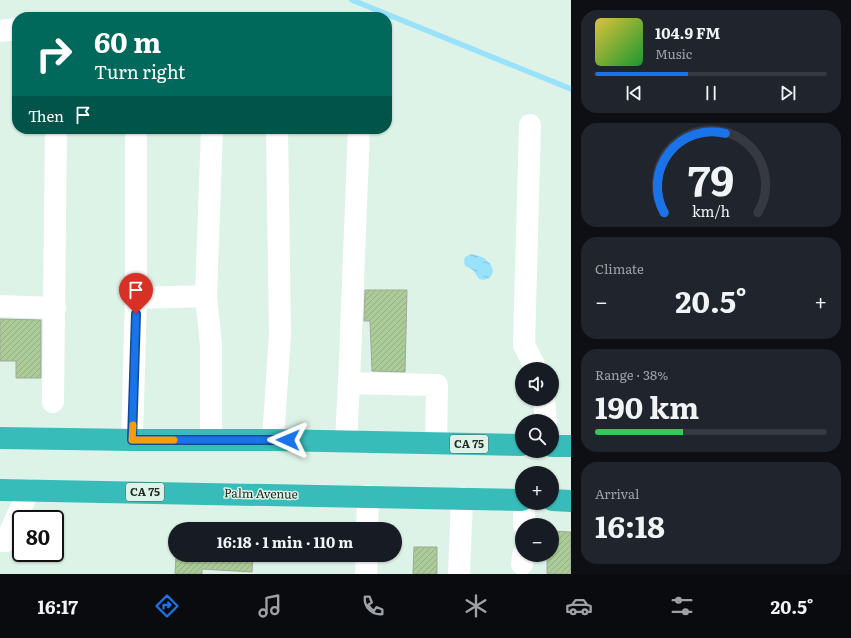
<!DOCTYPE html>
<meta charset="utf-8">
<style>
:root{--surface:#171b24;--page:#20242c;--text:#f1f3f6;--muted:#9ea1a6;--line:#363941;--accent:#1a73e8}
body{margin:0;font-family:Literata,serif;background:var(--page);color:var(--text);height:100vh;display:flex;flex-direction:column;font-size:15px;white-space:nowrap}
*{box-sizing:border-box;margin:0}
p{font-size:13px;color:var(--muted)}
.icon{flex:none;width:22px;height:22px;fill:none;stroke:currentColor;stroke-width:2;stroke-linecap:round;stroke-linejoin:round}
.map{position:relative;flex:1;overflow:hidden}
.sheet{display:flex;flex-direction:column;gap:10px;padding:10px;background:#0d0f14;width:280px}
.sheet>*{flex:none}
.guide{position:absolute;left:12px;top:12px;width:380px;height:122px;border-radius:16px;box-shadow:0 1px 3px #0004;background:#00695c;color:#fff;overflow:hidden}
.fabs{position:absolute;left:515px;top:362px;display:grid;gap:8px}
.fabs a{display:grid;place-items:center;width:44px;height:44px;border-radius:50%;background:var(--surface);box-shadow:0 1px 3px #0004;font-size:20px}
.speed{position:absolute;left:12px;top:510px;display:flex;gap:8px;font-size:20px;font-weight:700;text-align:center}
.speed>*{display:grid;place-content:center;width:52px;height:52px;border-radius:50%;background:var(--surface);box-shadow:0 1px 3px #0004;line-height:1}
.speed .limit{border:2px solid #111;border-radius:6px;background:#fff;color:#111}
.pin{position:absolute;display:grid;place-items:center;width:34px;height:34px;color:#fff;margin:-41px -17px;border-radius:50% 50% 50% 0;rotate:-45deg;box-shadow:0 0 4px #0007}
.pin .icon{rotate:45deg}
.me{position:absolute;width:44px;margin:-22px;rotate:271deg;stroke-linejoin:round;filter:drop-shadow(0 0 3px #0008)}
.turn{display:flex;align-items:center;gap:14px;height:84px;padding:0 16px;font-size:18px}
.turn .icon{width:52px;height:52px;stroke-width:2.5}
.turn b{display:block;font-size:28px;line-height:34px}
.then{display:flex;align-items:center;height:38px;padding:0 16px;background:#0003;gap:8px;font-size:15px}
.big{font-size:30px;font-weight:700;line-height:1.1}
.sheet .tile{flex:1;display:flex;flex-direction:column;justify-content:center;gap:6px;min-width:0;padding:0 14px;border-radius:16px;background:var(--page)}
.sheet .dial{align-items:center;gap:0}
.dial svg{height:104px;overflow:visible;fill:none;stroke:var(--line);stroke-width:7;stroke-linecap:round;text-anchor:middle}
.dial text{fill:var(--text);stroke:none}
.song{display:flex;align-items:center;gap:12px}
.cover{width:48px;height:48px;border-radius:6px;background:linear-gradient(135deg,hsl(50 70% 55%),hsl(130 70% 35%))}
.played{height:4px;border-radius:2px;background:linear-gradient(90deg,var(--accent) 40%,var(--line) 40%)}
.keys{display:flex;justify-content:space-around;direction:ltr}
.heat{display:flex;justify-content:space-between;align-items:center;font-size:22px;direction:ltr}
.charge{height:6px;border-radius:3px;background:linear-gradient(90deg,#34c759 38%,var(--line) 0)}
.trip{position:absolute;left:168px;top:522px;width:234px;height:40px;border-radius:20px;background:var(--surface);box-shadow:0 1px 3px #0004;font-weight:700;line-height:40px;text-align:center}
.dock{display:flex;height:64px;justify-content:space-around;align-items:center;background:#090b0e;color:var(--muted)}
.dock .icon{width:28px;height:28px}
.dock .active{color:var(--accent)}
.dock b{font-size:18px;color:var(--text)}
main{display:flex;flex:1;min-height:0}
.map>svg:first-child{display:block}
</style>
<main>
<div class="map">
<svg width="571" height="574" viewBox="0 0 571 574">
<defs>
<pattern id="water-ripples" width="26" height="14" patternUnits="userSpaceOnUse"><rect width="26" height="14" fill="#9ae2fc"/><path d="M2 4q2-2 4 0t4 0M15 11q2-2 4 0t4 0" fill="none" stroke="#84c2d8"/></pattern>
<pattern id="building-hatch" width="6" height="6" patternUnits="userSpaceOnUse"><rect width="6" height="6" fill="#abcc98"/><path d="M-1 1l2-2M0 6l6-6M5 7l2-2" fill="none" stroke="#93af83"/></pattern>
</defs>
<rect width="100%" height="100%" fill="#def3e8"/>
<path fill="url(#water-ripples)" d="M471,254c11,2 20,6 22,17 -2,8 -7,10 -14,8l-6,-9 -8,-4 -1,-6 1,-3z"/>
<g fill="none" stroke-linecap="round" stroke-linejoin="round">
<path stroke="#9ae2fc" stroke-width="5.5" d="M352,0l219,89"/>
</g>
<path fill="url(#building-hatch)" stroke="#9fa999" d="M365,290h42l-2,82 -33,-1 -2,-50h-6z
M0,319l41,1v58h-25v-17h-16z
M552,531l19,1v42h-24v-19h5z
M414,547h23v27h-24z
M176,555h77l-1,17 -50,-3v5h-27z"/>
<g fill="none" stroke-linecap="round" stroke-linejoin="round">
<path stroke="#fff" stroke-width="22" d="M0,31l17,-2
M530,125l-6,220 12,24
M136,298l70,-2
M0,306l55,2
M349,383l10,-254
M544,399l2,22
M53,402l3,-273
M132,440l4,-142v-169
M211,440v-95l-5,-49 6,-167
M273,440l7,-106 -3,-205
M346,441l3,-58 88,2 -1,58
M524,525v-22
M367,529l1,-33
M0,541h6l23,-51
M522,564l1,-9
M366,574l1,-19
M459,574l3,-76"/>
<path stroke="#38bcba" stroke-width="22" d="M0,438l132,2h141l249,5
M552,446h19
M0,490l522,10
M552,500l19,1"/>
</g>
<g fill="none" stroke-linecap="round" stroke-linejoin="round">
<g stroke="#114b97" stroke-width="10">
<path id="route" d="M136,314l-4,126h156"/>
</g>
<use href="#route" stroke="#1a73e8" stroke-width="7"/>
<path stroke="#f59e0b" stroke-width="7" d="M133,425l-1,15h42"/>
</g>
<g text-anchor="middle" stroke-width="3" stroke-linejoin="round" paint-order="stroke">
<g fill="#def3e8" stroke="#5a6660" stroke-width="1">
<rect x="450" y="435" width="38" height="18" rx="3"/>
<rect x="126" y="483" width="38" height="18" rx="3"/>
</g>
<g font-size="11" font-weight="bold" fill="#222a26">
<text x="469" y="448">CA 75</text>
<text x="145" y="496">CA 75</text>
</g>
<g font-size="12" fill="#222a26" stroke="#def3e8">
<text transform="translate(261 494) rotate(1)" y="4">Palm Avenue</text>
</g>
</g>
</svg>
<div class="fabs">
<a><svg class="icon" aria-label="sound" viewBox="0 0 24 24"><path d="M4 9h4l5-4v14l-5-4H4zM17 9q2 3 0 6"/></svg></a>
<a><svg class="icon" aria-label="search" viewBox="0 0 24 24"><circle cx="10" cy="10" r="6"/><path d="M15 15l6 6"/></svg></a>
<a>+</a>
<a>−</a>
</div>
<div class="speed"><div class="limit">80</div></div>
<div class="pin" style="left:136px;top:314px;background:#d93025"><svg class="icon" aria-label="arrive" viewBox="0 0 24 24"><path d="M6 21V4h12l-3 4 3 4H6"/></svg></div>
<svg class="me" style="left:288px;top:440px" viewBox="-20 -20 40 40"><path d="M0-17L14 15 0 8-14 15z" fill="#1a73e8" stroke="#fff" stroke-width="4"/></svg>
<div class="trip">16:18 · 1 min · 110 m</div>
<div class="guide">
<div class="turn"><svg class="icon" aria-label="right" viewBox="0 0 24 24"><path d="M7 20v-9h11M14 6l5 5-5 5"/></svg><div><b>60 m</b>Turn right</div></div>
<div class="then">Then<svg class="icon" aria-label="arrive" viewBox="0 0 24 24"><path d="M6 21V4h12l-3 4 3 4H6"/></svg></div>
</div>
</div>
<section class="sheet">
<div class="tile">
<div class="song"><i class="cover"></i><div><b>104.9 FM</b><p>Music</p></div></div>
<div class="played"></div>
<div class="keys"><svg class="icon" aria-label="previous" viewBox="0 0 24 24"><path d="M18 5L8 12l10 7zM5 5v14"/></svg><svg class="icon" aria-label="pause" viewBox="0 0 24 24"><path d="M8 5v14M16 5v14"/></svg><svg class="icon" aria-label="next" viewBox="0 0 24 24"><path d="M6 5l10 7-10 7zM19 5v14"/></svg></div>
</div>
<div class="tile dial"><svg viewBox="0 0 100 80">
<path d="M14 69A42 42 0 1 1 86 69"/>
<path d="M14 69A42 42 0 0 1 61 8" stroke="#1a73e8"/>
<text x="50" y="56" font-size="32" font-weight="700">79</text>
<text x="50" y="72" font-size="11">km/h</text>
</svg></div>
<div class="tile"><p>Climate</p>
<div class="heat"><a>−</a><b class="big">20.5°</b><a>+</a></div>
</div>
<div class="tile"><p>Range · 38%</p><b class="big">190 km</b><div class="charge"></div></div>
<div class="tile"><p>Arrival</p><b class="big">16:18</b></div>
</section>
</main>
<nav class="dock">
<b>16:17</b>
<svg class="icon active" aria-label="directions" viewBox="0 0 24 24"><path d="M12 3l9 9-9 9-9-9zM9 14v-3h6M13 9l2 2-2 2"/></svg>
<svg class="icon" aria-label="music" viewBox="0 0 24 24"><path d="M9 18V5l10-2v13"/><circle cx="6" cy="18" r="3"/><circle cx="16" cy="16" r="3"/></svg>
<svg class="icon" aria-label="phone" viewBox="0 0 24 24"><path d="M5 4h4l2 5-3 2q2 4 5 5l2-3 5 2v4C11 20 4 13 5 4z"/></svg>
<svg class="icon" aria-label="climate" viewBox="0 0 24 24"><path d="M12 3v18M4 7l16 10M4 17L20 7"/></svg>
<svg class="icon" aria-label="car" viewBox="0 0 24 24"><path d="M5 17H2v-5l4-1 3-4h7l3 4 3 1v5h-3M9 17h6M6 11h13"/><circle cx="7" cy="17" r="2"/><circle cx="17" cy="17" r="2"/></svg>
<svg class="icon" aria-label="filters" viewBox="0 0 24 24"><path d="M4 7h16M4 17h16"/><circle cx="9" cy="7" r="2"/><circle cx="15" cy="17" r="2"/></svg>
<b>20.5°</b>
</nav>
